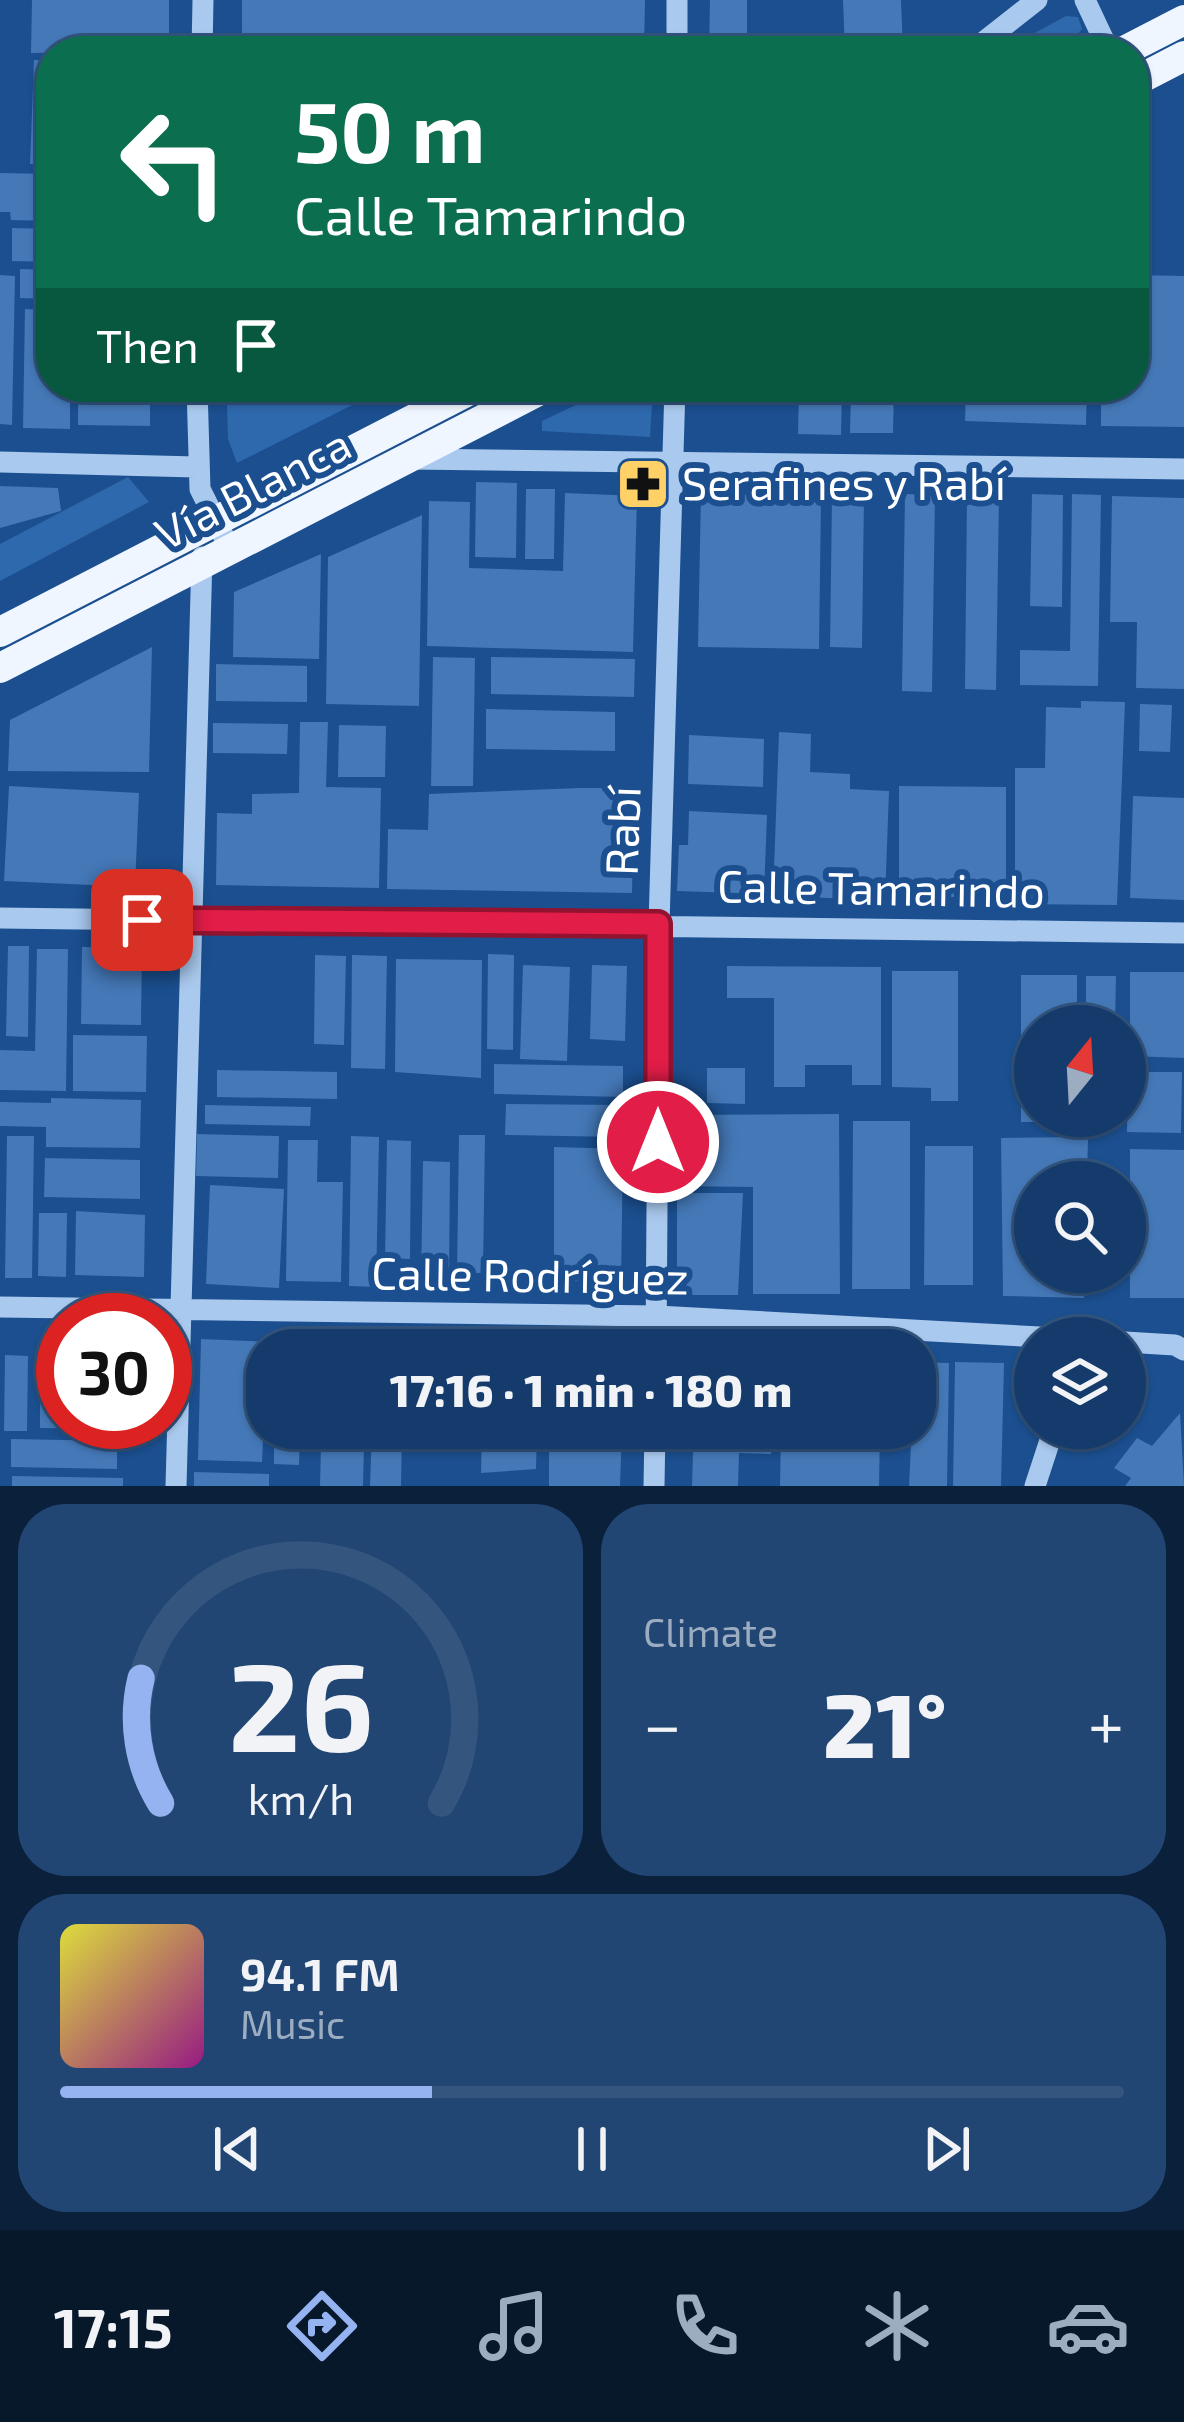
<!DOCTYPE html>
<meta charset="utf-8">
<style>
:root{--surface:#143b6b;--page:#214673;--text:#f1f3f6;--muted:#9dadc1;--line:#33557e;--accent:#95b2f1}
body{margin:0;font-family:"Exo 2",sans-serif;background:var(--page);color:var(--text);height:100vh;display:flex;flex-direction:column;font-size:45px;white-space:nowrap}
*{box-sizing:border-box;margin:0}
p{font-size:39px;color:var(--muted)}
.icon{flex:none;width:66px;height:66px;fill:none;stroke:currentColor;stroke-width:2;stroke-linecap:round;stroke-linejoin:round}
.map{position:relative;height:1486px;overflow:hidden}
.drawer{display:flex;flex-direction:column;gap:18px;padding:18px;background:#0b203b;flex:1}
.drawer>*{flex:none}
.hud{position:absolute;left:36px;top:36px;width:1113px;height:366px;border-radius:48px;box-shadow:0 3px 9px #0004,0 0 0 3px var(--line);background:#0b6e4f;color:#fff;overflow:hidden}
.needle{width:78px;rotate:18deg}
.tools{position:absolute;left:1014px;top:1005px;display:grid;gap:24px}
.tools a{display:grid;place-items:center;width:132px;height:132px;border-radius:50%;background:var(--surface);box-shadow:0 3px 9px #0004,0 0 0 3px var(--line);font-size:60px}
.speed{position:absolute;left:36px;top:1293px;display:flex;gap:24px;font-size:60px;font-weight:700;text-align:center}
.speed>*{display:grid;place-content:center;width:156px;height:156px;border-radius:50%;background:var(--surface);box-shadow:0 3px 9px #0004,0 0 0 3px var(--line);line-height:1}
.speed .limit{border:18px solid #d22;background:#fff;color:#111}
.pin{position:absolute;display:grid;place-items:center;width:102px;height:102px;color:#fff;margin:-51px;border-radius:24px;box-shadow:0 6px 18px #0006}
.me{position:absolute;width:132px;margin:-66px;rotate:0deg;stroke-linejoin:round;filter:drop-shadow(0 0 9px #0008)}
.turn{display:flex;align-items:center;gap:42px;height:252px;padding:0 60px;font-size:54px}
.turn .icon{width:156px;height:156px;stroke-width:2.5}
.turn b{display:block;font-size:84px;line-height:102px}
.then{display:flex;align-items:center;height:114px;padding:0 60px;background:#0003;gap:24px;font-size:45px}
.big{font-size:90px;font-weight:800;line-height:1.1}
.drawer .widget{flex:1;display:flex;flex-direction:column;justify-content:center;gap:18px;min-width:0;padding:0 42px;border-radius:48px;background:var(--page)}
.drawer .dial{align-items:center;gap:0}
.dial svg{height:312px;overflow:visible;fill:none;stroke:var(--line);stroke-width:7;stroke-linecap:round;text-anchor:middle}
.dial text{fill:var(--text);stroke:none}
.song{display:flex;align-items:center;gap:36px}
.cover{width:144px;height:144px;border-radius:18px;background:linear-gradient(135deg,hsl(60 70% 55%),hsl(310 70% 35%))}
.played{height:12px;border-radius:6px;background:linear-gradient(90deg,var(--accent) 35%,var(--line) 35%)}
.keys{display:flex;justify-content:space-around;direction:ltr}
.heat{display:flex;justify-content:space-between;align-items:center;font-size:66px;direction:ltr}
.drawer .tiles{flex:1;display:grid;gap:18px;grid-template-columns:1fr 1fr}
.widget:last-child{grid-column:span 2}
.trip{position:absolute;left:246px;top:1329px;width:690px;height:120px;border-radius:48px;background:var(--surface);box-shadow:0 3px 9px #0004,0 0 0 3px var(--line);font-weight:800;line-height:120px;text-align:center}
.tabs{display:flex;height:192px;justify-content:space-around;align-items:center;background:#08182b;color:var(--muted)}
.tabs .icon{width:84px;height:84px}
.tabs .active{color:var(--accent)}
.tabs b{font-size:54px;color:var(--text)}
.map>svg:first-child{display:block}
</style>
<div class="map">
<svg width="1184" height="1486" viewBox="0 0 1184 1486">
<rect width="100%" height="100%" fill="#1b4f8f"/>
<path fill="#2e69ad" d="M1066,16l12,1 4,12c-19,26 -52,22 -81,22z
M267,387h121l-151,76 -9,-24 -1,-34z
M614,387h39l-3,50 -108,-6v-10z
M128,477l21,25 -149,79v-37z"/>
<path fill="#4478b7" d="M32,0h137v51l-138,2z
M242,0h403l-1,51h-402z
M710,0h37v51h-38z
M843,0h58l2,51h-58z
M34,60l17,1v104l-21,-1z
M0,173l51,1v47l-40,-1 -1,-8h-10z
M12,228l39,1v33l-39,-1z
M20,269l31,1v29l-31,-1z
M0,275l15,1 -3,149 -12,-1z
M1134,275l50,1v151l-83,-1v-39h33z
M25,309l26,1v77h19v42l-47,-1z
M78,387h72v39l-72,-1z
M799,387h43l-1,48 -43,-1z
M851,387h43l-1,46h-43z
M966,387h121l-1,38 -121,-4z
M476,482l41,1 -1,75 -41,-1z
M0,486l58,2 3,23 -61,17z
M526,489h29l-1,70h-29z
M701,492l120,7 -2,150 -121,-2z
M565,493l72,3 -4,156 -206,-6 2,-145 41,1 -1,66 94,3z
M905,494l30,1 -3,197 -30,-1z
M1032,494l31,1 -1,112 -32,-1z
M1072,494l29,1 -3,191 -78,-1v-35l50,1z
M832,495h32l-2,153 -32,-1z
M967,495l32,1 -3,194 -31,-1z
M1112,496l72,2v191l-48,-1 1,-66h-27z
M422,515l-3,191 -93,-2 2,-147z
M321,554l-2,105 -86,-2 1,-65z
M152,647l-3,125 -141,-1 2,-51z
M433,657l42,1 -2,128h-42z
M491,657l144,2 -1,38 -143,-3z
M216,664l91,2v36l-91,-1z
M1081,701l44,1 -8,203 -102,-1v-136h30l1,-61 35,1z
M1140,704l32,1 -2,47 -31,-1z
M486,709l129,3v39l-129,-2z
M300,722h28l-2,65 55,1 -2,100 -163,-3 1,-72 35,1v-20l47,-1z
M213,723l75,1 -1,30 -74,-1z
M339,725l47,1 -1,51h-47z
M779,732l32,2 -1,38 40,2v15l39,2 -4,109 -112,-4z
M689,735l75,4 -1,48 -75,-3z
M9,786l130,7 -4,94 -131,-6z
M899,786l107,1v110h-107z
M580,788h54l-2,105 -245,-4 1,-60 40,1 1,-36z
M1133,796l51,2v102l-54,-2z
M689,811l78,4 -3,79 -87,-3 2,-46h9z
M8,946h21l-1,91 -22,-1z
M82,947l60,1 -1,77 -60,-1z
M37,949h31l-2,142 -66,-1v-40l35,1z
M488,954l26,1 -1,95 -26,-1z
M315,955l31,1 -2,89 -30,-1z
M352,955l35,1 -2,113 -34,-1z
M396,959l86,1 -1,118 -86,-6z
M523,965l47,2 -3,94 -47,-2z
M592,965l35,1 -2,75 -35,-2z
M727,966l154,1v118h-29v-20h-47v22h-31v-89h-47z
M892,971h66v130h-27v-13l-39,-1z
M1130,972h54v86l-54,-2z
M1021,975h56v51h-42v90h42v6h-56z
M1086,976h30l-1,50h-29z
M73,1035l74,1 -1,56 -73,-1z
M494,1064l129,2v31l-129,-3z
M707,1068h38v36l-38,-1z
M217,1070l120,2v27l-120,-2z
M1128,1072h54l-1,61 -54,-1z
M51,1098l90,2 -1,48 -94,-1v-20l-46,-1v-24l51,1z
M506,1104l113,1v32l-114,-2z
M205,1105l106,2 -1,19 -105,-2z
M839,1114l1,180h-87v-107l-76,-1v-71z
M1086,1116h29v13h-29z
M853,1121h57v168h-58z
M197,1134l82,2 -1,42 -82,-2z
M459,1135h26l-2,138h-26z
M7,1136h27l-2,142h-27z
M351,1136l28,1 -3,150 -27,-1z
M1088,1137l-1,45h-52v90h50l-1,26 -81,-2 -2,-158z
M288,1140h30l-1,42h26l-2,100 -55,-1z
M387,1140l24,1 -1,118 -25,-1z
M925,1146h48v139h-49z
M554,1147l69,2 -2,133 -67,-2z
M1130,1149l54,1v148h-54z
M45,1158l95,2v39l-96,-2z
M423,1161l27,1 -1,123 -28,-1z
M210,1185l74,4 -5,99 -73,-4z
M677,1193h66l-5,102h-61z
M76,1211l69,4 -1,62 -69,-2z
M39,1213h28l-1,64 -28,-1z
M201,1339l73,3v8h-7l-5,112 -64,-2z
M5,1355l23,1 -1,75h-23z
M40,1355l23,1v31h-23z
M915,1362l34,1 -2,123h-38z
M955,1362l49,1 -3,123h-48z
M40,1399h23v23h63v7l-86,-1z
M1180,1413l4,73h-59l6,-8 -17,-10 23,-30 15,8z
M274,1428h26l-1,37 -25,-1z
M372,1428h30l-1,58h-31z
M482,1428h55l-1,41 -55,4z
M549,1428h73l-2,58h-71z
M674,1428h97v26l-32,-1 -1,33h-46l1,-34 -20,-1z
M781,1428h99l-1,58h-99z
M11,1439l106,2v28l-106,-2z
M321,1443l43,1 -1,42h-43z
M194,1472l75,2v12h-75z
M12,1476l111,2v8h-111z"/>
<g fill="none" stroke-linecap="round" stroke-linejoin="round">
<path stroke="#a9c9ee" stroke-width="21" d="M677,0v51
M1085,0l24,51
M202,51l1,-51
M972,51l65,-51
M197,387l3,102 31,62
M410,459l774,10
M0,462l196,5
M0,918l1184,15
M0,1307l657,9 402,22
M1125,1342l50,3 9,5
M656,1350l3,-426 16,-537
M176,1486l26,-929
M654,1486l1,-58
M1035,1486l19,-58"/>
<path stroke="#f0f6ff" stroke-width="30" d="M1124,51l60,-31
M1134,82l50,-26
M0,632l476,-245
M0,668l546,-281"/>
</g>
<g fill="none" stroke-linecap="round" stroke-linejoin="round">
<g stroke="#92132f" stroke-width="30">
<path id="route" d="M142,920l516,4v218"/>
</g>
<use href="#route" stroke="#e11d48" stroke-width="21"/>
</g>
<defs>
<g id="pharmacy-square" transform="scale(2.7)"><rect x="-9" y="-9" width="18" height="18" rx="4" fill="#ffd166" stroke="#1b4f8f"/><path d="M-2-6h4v4h4v4h-4v4h-4v-4h-4v-4h4Z" fill="#111"/></g>
</defs>
<g fill-rule="evenodd">
<use href="#pharmacy-square" x="643" y="484"/>
</g>
<g text-anchor="middle" stroke-width="12" stroke-linejoin="round" paint-order="stroke">
<g font-size="45" fill="#fff" stroke="#1b4f8f" text-anchor="start">
<text x="682" y="500">Serafines y Rabí</text>
</g>
<g font-size="45" fill="#fff" stroke="#1b4f8f">
<text transform="translate(253 489) rotate(-27)" y="16">Vía Blanca</text>
<text transform="translate(623 831) rotate(-88)" y="16">Rabí</text>
<text transform="translate(881 889) rotate(1)" y="16">Calle Tamarindo</text>
<text transform="translate(530 1276) rotate(1)" y="16">Calle Rodríguez</text>
</g>
</g>
</svg>
<div class="tools">
<a><svg class="needle" viewBox="-14 -14 28 28"><path d="M0-13l5 13h-10z" fill="#e53935"/><path d="M0 13l5-13h-10z" fill="#9dadc1"/></svg></a>
<a><svg class="icon" aria-label="search" viewBox="0 0 24 24"><circle cx="10" cy="10" r="6"/><path d="M15 15l6 6"/></svg></a>
<a><svg class="icon" aria-label="layers" viewBox="0 0 24 24"><path d="M12 4l9 5-9 5-9-5zM3 14l9 5 9-5"/></svg></a>
</div>
<div class="speed"><div class="limit">30</div></div>
<div class="pin" style="left:142px;top:920px;background:#d93025"><svg class="icon" aria-label="arrive" viewBox="0 0 24 24"><path d="M6 21V4h12l-3 4 3 4H6"/></svg></div>
<svg class="me" style="left:658px;top:1142px" viewBox="-20 -20 40 40"><circle r="17" fill="#e11d48" stroke="#fff" stroke-width="3"/><path d="M0-11L8 9 0 5-8 9z" fill="#fff"/></svg>
<div class="trip">17:16 · 1 min · 180 m</div>
<div class="hud">
<div class="turn"><svg class="icon" aria-label="left" viewBox="0 0 24 24"><path d="M17 20v-9H6M10 6l-5 5 5 5"/></svg><div><b>50 m</b>Calle Tamarindo</div></div>
<div class="then">Then<svg class="icon" aria-label="arrive" viewBox="0 0 24 24"><path d="M6 21V4h12l-3 4 3 4H6"/></svg></div>
</div>
</div>
<section class="drawer">
<div class="tiles">
<div class="widget dial"><svg viewBox="0 0 100 80">
<path d="M14 69A42 42 0 1 1 86 69"/>
<path d="M14 69A42 42 0 0 1 9 37" stroke="#95b2f1"/>
<text x="50" y="56" font-size="32" font-weight="700">26</text>
<text x="50" y="72" font-size="11">km/h</text>
</svg></div>
<div class="widget"><p>Climate</p>
<div class="heat"><a>−</a><b class="big">21°</b><a>+</a></div>
</div>
<div class="widget">
<div class="song"><i class="cover"></i><div><b>94.1 FM</b><p>Music</p></div></div>
<div class="played"></div>
<div class="keys"><svg class="icon" aria-label="previous" viewBox="0 0 24 24"><path d="M18 5L8 12l10 7zM5 5v14"/></svg><svg class="icon" aria-label="pause" viewBox="0 0 24 24"><path d="M8 5v14M16 5v14"/></svg><svg class="icon" aria-label="next" viewBox="0 0 24 24"><path d="M6 5l10 7-10 7zM19 5v14"/></svg></div>
</div>
</div>
</section>
<nav class="tabs">
<b>17:15</b>
<svg class="icon active" aria-label="directions" viewBox="0 0 24 24"><path d="M12 3l9 9-9 9-9-9zM9 14v-3h6M13 9l2 2-2 2"/></svg>
<svg class="icon" aria-label="music" viewBox="0 0 24 24"><path d="M9 18V5l10-2v13"/><circle cx="6" cy="18" r="3"/><circle cx="16" cy="16" r="3"/></svg>
<svg class="icon" aria-label="phone" viewBox="0 0 24 24"><path d="M5 4h4l2 5-3 2q2 4 5 5l2-3 5 2v4C11 20 4 13 5 4z"/></svg>
<svg class="icon" aria-label="climate" viewBox="0 0 24 24"><path d="M12 3v18M4 7l16 10M4 17L20 7"/></svg>
<svg class="icon" aria-label="car" viewBox="0 0 24 24"><path d="M5 17H2v-5l4-1 3-4h7l3 4 3 1v5h-3M9 17h6M6 11h13"/><circle cx="7" cy="17" r="2"/><circle cx="17" cy="17" r="2"/></svg>
</nav>
